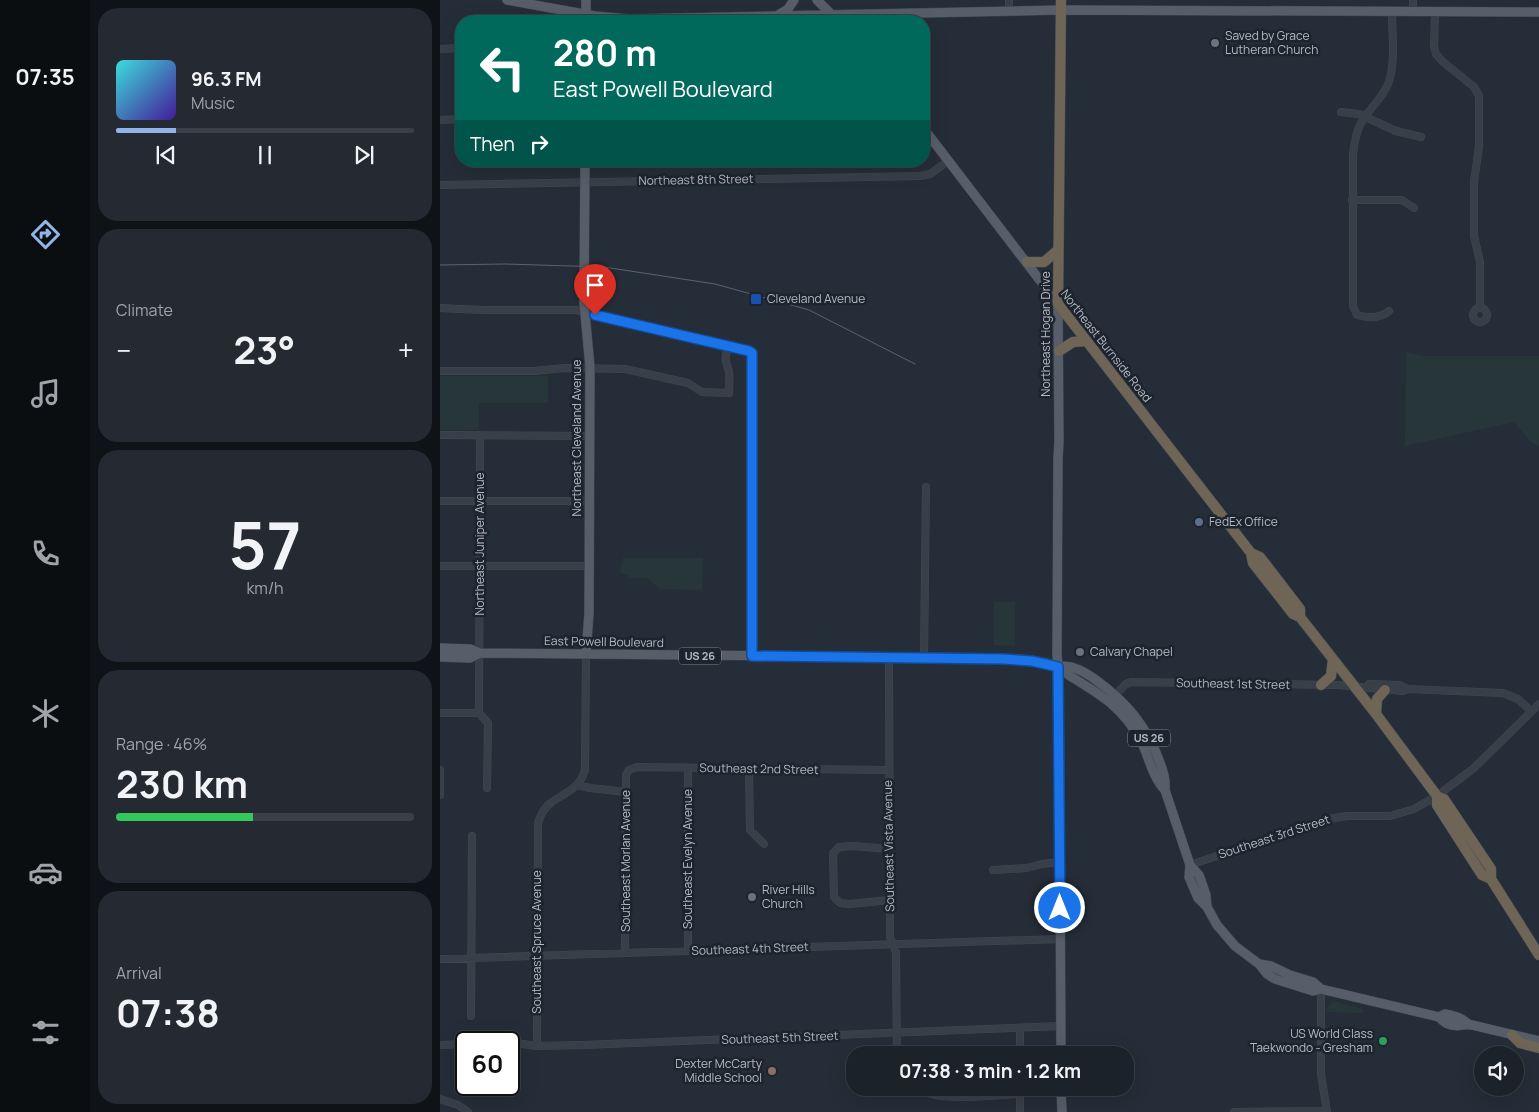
<!DOCTYPE html>
<meta charset="utf-8">
<style>
:root{--surface:#1c222a;--page:#252a32;--text:#f1f3f6;--muted:#a0a4a8;--line:#3a3f47;--accent:#93b3ea}
body{margin:0;font-family:Manrope,sans-serif;background:var(--page);color:var(--text);height:100vh;display:flex;flex-direction:column;font-size:19px;white-space:nowrap}
*{box-sizing:border-box;margin:0}
p{font-size:16px;color:var(--muted)}
.icon{flex:none;width:28px;height:28px;fill:none;stroke:currentColor;stroke-width:2;stroke-linecap:round;stroke-linejoin:round}
.map{position:relative;flex:1;overflow:hidden}
.panel{display:flex;flex-direction:column;gap:8px;padding:8px;background:#0f1317;width:350px}
.panel>*{flex:none}
.top-card{position:absolute;left:15px;top:15px;width:475px;height:152px;border-radius:20px;box-shadow:0 5px 20px #0002,0 0 0 1px var(--line);background:#00695c;color:#fff;overflow:hidden}
.fabs{position:absolute;left:1034px;top:1046px;display:grid;gap:10px}
.fabs a{display:grid;place-items:center;width:50px;height:50px;border-radius:50%;background:var(--surface);box-shadow:0 5px 20px #0002,0 0 0 1px var(--line);font-size:25px}
.speed{position:absolute;left:15px;top:1031px;display:flex;gap:10px;font-size:25px;font-weight:700;text-align:center}
.speed>*{display:grid;place-content:center;width:65px;height:65px;border-radius:50%;background:var(--surface);box-shadow:0 5px 20px #0002,0 0 0 1px var(--line);line-height:1}
.speed .limit{border:2px solid #111;border-radius:8px;background:#fff;color:#111}
.pin{position:absolute;display:grid;place-items:center;width:42px;height:42px;color:#fff;margin:-51px -21px;border-radius:50% 50% 50% 0;rotate:-45deg;box-shadow:0 0 5px #0007}
.pin .icon{rotate:45deg}
.me{position:absolute;width:55px;margin:-28px;rotate:0deg;stroke-linejoin:round;filter:drop-shadow(0 0 4px #0008)}
.turn{display:flex;align-items:center;gap:18px;height:105px;padding:0 15px;font-size:22px}
.turn .icon{width:65px;height:65px;stroke-width:2.5}
.turn b{display:block;font-size:35px;line-height:42px}
.then{display:flex;align-items:center;height:48px;padding:0 15px;background:#0003;gap:10px;font-size:19px}
.big{font-size:38px;font-weight:700;line-height:1.1}
.panel .card{flex:1;display:flex;flex-direction:column;justify-content:center;gap:8px;min-width:0;padding:0 18px;border-radius:20px;background:var(--page)}
.panel .dial{align-items:center;gap:0}
.dial b{font-size:65px;line-height:1}
.song{display:flex;align-items:center;gap:15px}
.cover{width:60px;height:60px;border-radius:8px;background:linear-gradient(135deg,hsl(180 70% 55%),hsl(260 70% 35%))}
.played{height:5px;border-radius:2px;background:linear-gradient(90deg,var(--accent) 20%,var(--line) 20%)}
.keys{display:flex;justify-content:space-around;direction:ltr}
.heat{display:flex;justify-content:space-between;align-items:center;font-size:28px;direction:ltr}
.charge{height:8px;border-radius:4px;background:linear-gradient(90deg,#34c759 46%,var(--line) 0)}
.trip{position:absolute;left:406px;top:1046px;width:288px;height:50px;border-radius:20px;background:var(--surface);box-shadow:0 5px 20px #0002,0 0 0 1px var(--line);font-weight:700;line-height:50px;text-align:center}
main{display:flex;flex:1;min-height:0}
.tabs{display:flex;flex-direction:column;width:90px;justify-content:space-around;align-items:center;background:#0b0e11;color:var(--muted)}
.tabs .icon{width:35px;height:35px}
.tabs .selected{color:var(--accent)}
.tabs b{font-size:22px;color:var(--text)}
.map>svg:first-child{display:block}
</style>
<main>
<nav class="tabs">
<b>07:35</b>
<svg class="icon selected" aria-label="directions" viewBox="0 0 24 24"><path d="M12 3l9 9-9 9-9-9zM9 14v-3h6M13 9l2 2-2 2"/></svg>
<svg class="icon" aria-label="music" viewBox="0 0 24 24"><path d="M9 18V5l10-2v13"/><circle cx="6" cy="18" r="3"/><circle cx="16" cy="16" r="3"/></svg>
<svg class="icon" aria-label="phone" viewBox="0 0 24 24"><path d="M5 4h4l2 5-3 2q2 4 5 5l2-3 5 2v4C11 20 4 13 5 4z"/></svg>
<svg class="icon" aria-label="climate" viewBox="0 0 24 24"><path d="M12 3v18M4 7l16 10M4 17L20 7"/></svg>
<svg class="icon" aria-label="car" viewBox="0 0 24 24"><path d="M5 17H2v-5l4-1 3-4h7l3 4 3 1v5h-3M9 17h6M6 11h13"/><circle cx="7" cy="17" r="2"/><circle cx="17" cy="17" r="2"/></svg>
<svg class="icon" aria-label="filters" viewBox="0 0 24 24"><path d="M4 7h16M4 17h16"/><circle cx="9" cy="7" r="2"/><circle cx="15" cy="17" r="2"/></svg>
</nav>
<section class="panel">
<div class="card">
<div class="song"><i class="cover"></i><div><b>96.3 FM</b><p>Music</p></div></div>
<div class="played"></div>
<div class="keys"><svg class="icon" aria-label="previous" viewBox="0 0 24 24"><path d="M18 5L8 12l10 7zM5 5v14"/></svg><svg class="icon" aria-label="pause" viewBox="0 0 24 24"><path d="M8 5v14M16 5v14"/></svg><svg class="icon" aria-label="next" viewBox="0 0 24 24"><path d="M6 5l10 7-10 7zM19 5v14"/></svg></div>
</div>
<div class="card"><p>Climate</p>
<div class="heat"><a>−</a><b class="big">23°</b><a>+</a></div>
</div>
<div class="card dial"><b>57</b><p>km/h</p></div>
<div class="card"><p>Range · 46%</p><b class="big">230 km</b><div class="charge"></div></div>
<div class="card"><p>Arrival</p><b class="big">07:38</b></div>
</section>
<div class="map">
<svg width="1099" height="1112" viewBox="0 0 1099 1112">
<rect width="100%" height="100%" fill="#252d38"/>
<path fill="#273739" d="M966,352l17,4h116v90l-7,-3 -18,-21 -109,24z
M0,376h108v27h-69v27h-39z
M183,558h80l-1,32 -42,-1 -13,-11h-18l-1,-4 -3,1 -5,-3z
M554,602h21v44l-21,-1z
M893,1001l30,8v4l-36,-1v-3z"/>
<g fill="none" stroke-linecap="round" stroke-linejoin="round">
<g stroke="#424852" stroke-width="8">
<path id="minor" d="M973,0v12
M569,10v-10
M995,12l-1,34 2,8 6,7 32,26 5,9v50l-5,36v54l6,26v46
M0,49l21,-1
M901,112l18,2 37,17 25,6
M0,120l21,-1
M0,185l480,-9 10,-2 18,-13
M912,200h50l12,8
M1033 315a7 7 0 1 1 14 0a7 7 0 1 1-14 0Z
M0,308l41,2h95l173,41 3,2 -1,303
M949,311c-9,8 -21,7 -32,4l-4,-9v-151c1,-10 2,-20 7,-30 8,-15 21,-25 28,-41 8,-19 4,-51 4,-72
M0,371h94l31,-3 60,1 63,14 14,9 27,1c0,-7 1,-16 0,-22 -4,-12 -5,-13 0,-25
M0,435l150,1
M40,435l-1,278 9,10 -1,65
M0,501h149
M0,566h149
M449,658l1,279 6,15 1,103
M484,658l2,-171
M929,684l31,1 8,4 95,4 15,6 13,12
M676,694l10,-10 5,-2 208,3 64,6 5,-2
M0,713h39
M309,769l1,61 14,14
M0,770v25
M137,785l13,3 36,4
M450,849l-37,-3 -14,1 -6,6 1,44 6,6 10,1 40,-4
M750,865l133,-45 24,-4h43l24,-7 23,-13 37,-28 65,-64
M553,870l34,-2 15,-4 18,-2
M248,951v-183
M185,953l1,-161v-17l3,-5 8,-3 251,3
M0,959l620,-20
M881,989v85l6,38
M31,1016l1,-180
M580,1028v27
M59,1042h10l28,4 46,-1 478,-19
M0,1045l26,-1
M97,1046l1,-223c9,-32 37,-22 47,-53l1,-116
M477,1088c24,15 74,7 103,6
M580,1088v24
M0,1099l18,6 10,7
M794,1112l93,-1"/>
</g>
<g stroke="#424852" stroke-width="10">
<path id="major" d="M67,0l88,16 34,3 432,-9 478,2
M377,0l21,21
M338,15l10,-6 6,-9
M146,21v-21
M484,129l134,175 1,138 -1,16 -1,197 2,27 2,373
M145,161l-1,142 6,64 -1,246 -3,41
M0,648l30,1 10,4 506,5c21,1 53,0 72,9 4,2 8,6 12,9 31,19 51,30 70,63 9,17 12,38 25,51
M0,657l30,1 10,-5
M618,667c14,-3 27,5 38,13 30,22 50,45 63,80 4,11 7,19 6,30l25,75 9,10 7,20 1,12
M750,865l-1,12 9,21 9,9 10,18 18,21 24,18 8,10 8,5 38,12 8,-2
M819,964l12,2 19,9 23,7 8,7 118,28c7,9 18,10 29,7l71,17
M999,1017l6,-3c9,2 16,3 23,10
M621,1088l1,24"/>
</g>
<g stroke="#444a54" stroke-width="11">
<path id="highway" d="M621,0l-3,304 193,249 2,10 26,33 14,18 7,3 76,97 61,82 7,3 47,70v10l48,76
M587,262h17l14,-12
M619,351l14,-9 14,-1
M811,553l9,4 40,52v8
M881,685l10,-9 2,-17
M936,714l1,-15 8,-9
M997,796v9l45,70 9,4
M1072,1035l8,8 19,5"/>
</g>
<use href="#minor" stroke="#393f49" stroke-width="7"/>
<use href="#major" stroke="#575e69" stroke-width="9"/>
<use href="#highway" stroke="#6e6557" stroke-width="10"/>
<path stroke="#5b636f" stroke-width="1" d="M0,265l65,-1 99,3 111,17 94,26 106,54"/>
</g>
<g fill="none" stroke-linecap="round" stroke-linejoin="round">
<g stroke="#114b97" stroke-width="12">
<path id="route" d="M155,315l154,36 3,2v303l251,3 29,2 26,6 2,241"/>
</g>
<use href="#route" stroke="#1a73e8" stroke-width="9"/>
</g>
<g fill="#6b7280" stroke="#1e242e" stroke-width="2">
<circle cx="775" cy="43" r="5"/>
<circle cx="640" cy="652" r="5"/>
<circle cx="312" cy="897" r="5"/>
</g>
<rect fill="#1a4fb4" stroke="#1e242e" stroke-width="2" x="310" y="293" width="12" height="12" rx="2.5"/>
<circle fill="#5c6f8a" stroke="#1e242e" stroke-width="2" cx="759" cy="522" r="5"/>
<circle fill="#2e9e5b" stroke="#1e242e" stroke-width="2" cx="943" cy="1041" r="5"/>
<circle fill="#8d6e63" stroke="#1e242e" stroke-width="2" cx="332" cy="1071" r="5"/>
<g text-anchor="middle" stroke-width="5" stroke-linejoin="round" paint-order="stroke">
<g fill="#1e242e" stroke="#878d97" stroke-width="1">
<rect x="239" y="647.5" width="42" height="17" rx="4"/>
<rect x="688" y="729.5" width="42" height="17" rx="4"/>
</g>
<g font-size="11" font-weight="bold" fill="#b4bac4">
<text x="260" y="660">US 26</text>
<text x="709" y="742">US 26</text>
</g>
<g font-size="12" fill="#b4bac4" stroke="#1e242e" text-anchor="start">
<text x="785" y="40">Saved by Grace<tspan x="785" dy="14">Lutheran Church</tspan></text>
<text x="327" y="303">Cleveland Avenue</text>
<text x="769" y="526">FedEx Office</text>
<text x="650" y="656">Calvary Chapel</text>
<text x="322" y="894">River Hills<tspan x="322" dy="14">Church</tspan></text>
<text x="933" y="1038" text-anchor="end">US World Class<tspan x="933" dy="14">Taekwondo - Gresham</tspan></text>
<text x="322" y="1068" text-anchor="end">Dexter McCarty<tspan x="322" dy="14">Middle School</tspan></text>
</g>
<g font-size="12" fill="#b4bac4" stroke="#1e242e">
<text transform="translate(256 180) rotate(-1)" y="4">Northeast 8th Street</text>
<text transform="translate(606 334) rotate(-90)" y="4">Northeast Hogan Drive</text>
<text transform="translate(666 346) rotate(52)" y="4">Northeast Burnside Road</text>
<text transform="translate(137 438) rotate(-90)" y="4">Northeast Cleveland Avenue</text>
<text transform="translate(40 544) rotate(-90)" y="4">Northeast Juniper Avenue</text>
<text transform="translate(164 642) rotate(1)" y="4">East Powell Boulevard</text>
<text transform="translate(793 684) rotate(1)" y="4">Southeast 1st Street</text>
<text transform="translate(319 769) rotate(1)" y="4">Southeast 2nd Street</text>
<text transform="translate(834 837) rotate(-18)" y="4">Southeast 3rd Street</text>
<text transform="translate(449 846) rotate(-91)" y="4">Southeast Vista Avenue</text>
<text transform="translate(248 859) rotate(-90)" y="4">Southeast Evelyn Avenue</text>
<text transform="translate(186 861) rotate(-90)" y="4">Southeast Morlan Avenue</text>
<text transform="translate(97 942) rotate(-90)" y="4">Southeast Spruce Avenue</text>
<text transform="translate(310 949) rotate(-2)" y="4">Southeast 4th Street</text>
<text transform="translate(340 1038) rotate(-2)" y="4">Southeast 5th Street</text>
</g>
</g>
</svg>
<div class="fabs">
<a><svg class="icon" aria-label="sound" viewBox="0 0 24 24"><path d="M4 9h4l5-4v14l-5-4H4zM17 9q2 3 0 6"/></svg></a>
</div>
<div class="speed"><div class="limit">60</div></div>
<div class="pin" style="left:155px;top:315px;background:#d93025"><svg class="icon" aria-label="arrive" viewBox="0 0 24 24"><path d="M6 21V4h12l-3 4 3 4H6"/></svg></div>
<svg class="me" style="left:620px;top:908px" viewBox="-20 -20 40 40"><circle r="17" fill="#1a73e8" stroke="#fff" stroke-width="3"/><path d="M0-11L8 9 0 5-8 9z" fill="#fff"/></svg>
<div class="trip">07:38 · 3 min · 1.2 km</div>
<div class="top-card">
<div class="turn"><svg class="icon" aria-label="left" viewBox="0 0 24 24"><path d="M17 20v-9H6M10 6l-5 5 5 5"/></svg><div><b>280 m</b>East Powell Boulevard</div></div>
<div class="then">Then<svg class="icon" aria-label="right" viewBox="0 0 24 24"><path d="M7 20v-9h11M14 6l5 5-5 5"/></svg></div>
</div>
</div>
</main>
